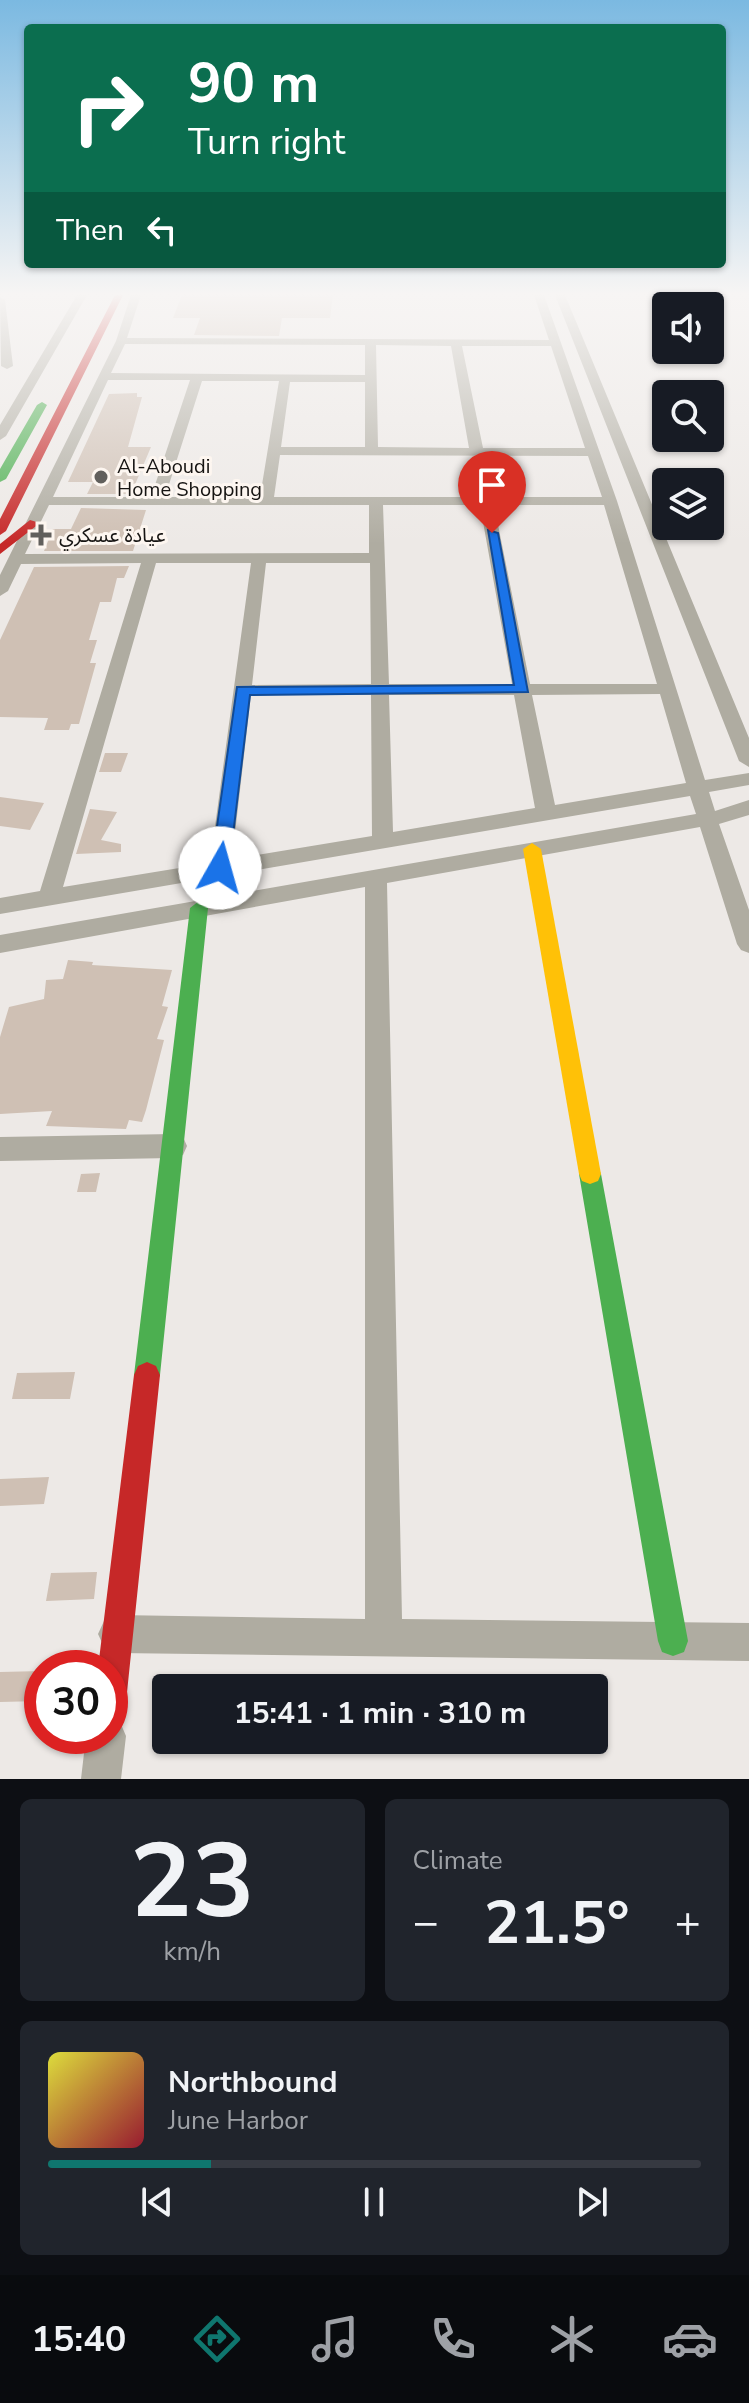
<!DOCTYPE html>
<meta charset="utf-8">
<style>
:root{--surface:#171b24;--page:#20242c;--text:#f1f3f6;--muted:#9ea1a6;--line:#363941;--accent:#0f766e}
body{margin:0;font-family:"Nunito Sans","Noto Sans Arabic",sans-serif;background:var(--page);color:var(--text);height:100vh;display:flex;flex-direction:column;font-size:30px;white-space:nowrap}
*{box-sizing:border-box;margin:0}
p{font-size:26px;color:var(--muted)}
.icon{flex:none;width:44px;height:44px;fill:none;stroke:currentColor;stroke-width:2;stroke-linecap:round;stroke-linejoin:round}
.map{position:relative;height:1779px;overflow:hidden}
.drawer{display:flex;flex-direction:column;gap:20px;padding:20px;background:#0d0f14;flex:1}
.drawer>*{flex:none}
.hud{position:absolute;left:24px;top:24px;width:702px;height:244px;border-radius:8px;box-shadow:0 2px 6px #0004;background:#0b6e4f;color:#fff;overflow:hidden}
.buttons{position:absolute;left:652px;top:292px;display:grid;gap:16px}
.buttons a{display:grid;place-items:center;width:72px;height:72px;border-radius:8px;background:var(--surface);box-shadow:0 2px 6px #0004;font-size:40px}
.speed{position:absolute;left:24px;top:1650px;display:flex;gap:16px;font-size:40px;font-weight:700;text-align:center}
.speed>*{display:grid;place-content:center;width:104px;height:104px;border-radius:50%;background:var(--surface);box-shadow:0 2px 6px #0004;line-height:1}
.speed .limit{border:12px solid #d22;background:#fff;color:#111}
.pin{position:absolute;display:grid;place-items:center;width:68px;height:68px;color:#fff;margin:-82px -34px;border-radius:50% 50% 50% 0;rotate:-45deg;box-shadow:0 0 8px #0007}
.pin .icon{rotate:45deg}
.me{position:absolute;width:88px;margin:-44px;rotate:7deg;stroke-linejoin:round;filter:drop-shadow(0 0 6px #0008)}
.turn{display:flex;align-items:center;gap:28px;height:168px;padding:0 32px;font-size:36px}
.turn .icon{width:104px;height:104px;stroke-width:2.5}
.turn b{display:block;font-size:56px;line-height:68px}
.then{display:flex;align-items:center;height:76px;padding:0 32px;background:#0003;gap:16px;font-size:30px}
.big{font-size:60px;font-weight:700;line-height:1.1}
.drawer .tile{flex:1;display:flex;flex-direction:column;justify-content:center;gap:12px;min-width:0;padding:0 28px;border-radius:12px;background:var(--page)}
.drawer .dial{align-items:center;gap:0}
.dial b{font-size:104px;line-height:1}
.song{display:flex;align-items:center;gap:24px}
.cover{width:96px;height:96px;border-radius:12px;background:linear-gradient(135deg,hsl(60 70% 55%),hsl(350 70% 35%))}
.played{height:8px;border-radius:4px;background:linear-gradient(90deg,var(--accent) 25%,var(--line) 25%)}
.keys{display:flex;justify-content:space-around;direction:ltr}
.heat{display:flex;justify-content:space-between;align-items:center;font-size:44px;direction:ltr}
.drawer .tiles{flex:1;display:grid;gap:20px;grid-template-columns:1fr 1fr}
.tile:last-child{grid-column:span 2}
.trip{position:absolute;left:152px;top:1674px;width:456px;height:80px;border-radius:8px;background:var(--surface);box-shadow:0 2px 6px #0004;font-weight:700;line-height:80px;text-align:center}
.dock{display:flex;height:128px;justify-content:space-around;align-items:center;background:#090b0e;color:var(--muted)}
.dock .icon{width:56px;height:56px}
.dock .selected{color:var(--accent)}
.dock b{font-size:36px;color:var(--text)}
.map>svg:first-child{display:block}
</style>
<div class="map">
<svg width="749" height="1779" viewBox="0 0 749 1779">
<rect width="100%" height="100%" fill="#ede9e6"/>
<path fill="#cfc0b4" d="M182,295h151l-3,23h-48l-3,18 -85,-1 6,-17h-27z
M137,393v4h5l-14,50h23l-20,47h-44l6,-12h-25l41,-88z
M81,508l65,2 -13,41h-89l9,-22h18z
M129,566l-5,12h-7l-6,24h-11l-11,38h8l-7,23h6l-17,61h-8l-2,6h-25l4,-12 -48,-1v-77l34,-73z
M105,753h23l-7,19h-22z
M0,797l44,6 -14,27 -30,-4z
M90,809l27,3 -16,28 20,4v8l-45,2z
M68,960l25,2 -1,3 80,5 -10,36 6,1 -11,32 7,1 -18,70 -4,12 -13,-2 -3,9 -80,-3 6,-15 -52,3v-77l9,-30 35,-8 2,-19 17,-1z
M100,1173l-4,19h-19l4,-18z
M75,1372l-5,27h-58l5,-26z
M49,1477l-5,27 -44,2v-27z
M97,1572l-3,27 -48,2 5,-28z
M42,1671l-1,30 -41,1v-30z"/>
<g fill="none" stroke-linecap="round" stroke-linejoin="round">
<path fill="#afaca1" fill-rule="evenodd" d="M77,295h10l-81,141 -6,4v-15z
M131,295h10l-14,43 422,2 -15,-45h10l73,206 88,279 44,-7v12l-40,7 6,19 34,-11v15l-30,9 30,86v43l-8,-3 -4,-6 -37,-117 -313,56 15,736 347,4v38l-632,-8 -13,-6 -6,-13 6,-13 13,-6 248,4v-732l-365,66v-18l696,-121 -6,-18 -690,118v-16l40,-7 101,-328 -120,1 -13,27 -8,5v-21l116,-234zM125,344l240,1v30l-254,-2zM376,345l75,1 18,102 -91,-1zM462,346h89l34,102h-102zM108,380h82l-39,117h-98zM202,381h77l-19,116h-95zM290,382h75v65h-84zM280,455l308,1 14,41h-328zM49,505h320v48l-344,1zM383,505h97l32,179h-123zM494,505h110l53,179h-127zM156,563h95l-41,300 -147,24zM266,563h104l1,121 -119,1zM660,694l26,89 -131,22 -23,-110zM251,695h120l1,141 -140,23zM389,695h125l21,113 -142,24z
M555,295h10l184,443v29l-10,-6z
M0,297l5,3 8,66 -6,3 -6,-3z
M173,1134l10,3 4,9 -4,9 -10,3 -173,3v-24z
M110,1718l10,4 6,14 -5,43h-40l5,-43h24z"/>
<path fill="#4caf50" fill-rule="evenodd" d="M42,402l5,3 -41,74 -6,3v-13l37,-64z
M199,901l9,7 -48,467 -4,9 -9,4 -9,-4 -4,-9 56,-467z
M590,1164l8,3 3,7 87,467 -4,11 -11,4 -11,-4 -4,-11 -79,-467 3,-7z"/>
<path fill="#ffc107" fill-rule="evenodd" d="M532,843l9,6 60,325 -3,7 -8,3 -8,-3 -3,-7 -56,-325z"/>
<path fill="#c62828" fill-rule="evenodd" d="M115,295h8l-117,236 -6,4v-16z
M30,520l10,3 -40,31v-10z
M147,1362l9,4 4,9 -34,327 -5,11 -11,5v-50h-12l36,-293 4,-9z"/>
</g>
<linearGradient id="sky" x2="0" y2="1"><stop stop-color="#7bb9e1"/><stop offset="0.54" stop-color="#f7f5f4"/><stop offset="1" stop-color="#f7f5f4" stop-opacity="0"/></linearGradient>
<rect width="749" height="544" fill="url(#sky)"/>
<path fill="#1a73e8" stroke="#114b97" stroke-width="2" d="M488,530l10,3 30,159 -278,3 -21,173 -2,5h-13l-3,-5 26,-181 277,-2z"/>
<g fill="#615f5c" stroke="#fdf6f0" stroke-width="3">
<circle cx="101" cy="477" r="8"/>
<path d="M37 523h8v8h8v8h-8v8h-8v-8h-8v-8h8z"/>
</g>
<g text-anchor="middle" stroke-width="6" stroke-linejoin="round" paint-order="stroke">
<g font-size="20" fill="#161412" stroke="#fdf6f0" text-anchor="start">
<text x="117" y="473">Al-Aboudi<tspan x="117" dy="23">Home Shopping</tspan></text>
<text x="59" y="542">عيادة عسكري</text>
</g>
</g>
</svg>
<div class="buttons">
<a><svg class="icon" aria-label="sound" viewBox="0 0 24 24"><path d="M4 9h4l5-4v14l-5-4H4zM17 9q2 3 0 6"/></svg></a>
<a><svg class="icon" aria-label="search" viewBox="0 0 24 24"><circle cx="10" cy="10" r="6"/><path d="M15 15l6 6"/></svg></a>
<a><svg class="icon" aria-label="layers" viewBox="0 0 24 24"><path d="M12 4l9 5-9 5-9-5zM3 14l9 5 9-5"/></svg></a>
</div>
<div class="speed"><div class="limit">30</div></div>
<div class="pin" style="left:492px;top:533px;background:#d93025"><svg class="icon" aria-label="arrive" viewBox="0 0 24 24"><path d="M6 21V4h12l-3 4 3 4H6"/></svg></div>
<svg class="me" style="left:220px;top:868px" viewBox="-20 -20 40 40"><circle r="19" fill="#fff"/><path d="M0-13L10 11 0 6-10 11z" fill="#1a73e8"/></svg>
<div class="trip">15:41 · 1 min · 310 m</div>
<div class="hud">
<div class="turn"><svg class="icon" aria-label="right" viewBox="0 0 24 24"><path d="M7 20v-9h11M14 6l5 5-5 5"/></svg><div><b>90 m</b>Turn right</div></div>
<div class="then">Then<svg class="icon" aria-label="left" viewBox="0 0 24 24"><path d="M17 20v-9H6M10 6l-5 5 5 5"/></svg></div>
</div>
</div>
<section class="drawer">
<div class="tiles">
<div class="tile dial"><b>23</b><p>km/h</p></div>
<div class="tile"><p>Climate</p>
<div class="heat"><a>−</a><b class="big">21.5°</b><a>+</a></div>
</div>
<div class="tile">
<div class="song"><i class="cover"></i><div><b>Northbound</b><p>June Harbor</p></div></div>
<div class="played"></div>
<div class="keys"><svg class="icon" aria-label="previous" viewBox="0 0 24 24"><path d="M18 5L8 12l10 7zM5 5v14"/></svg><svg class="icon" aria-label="pause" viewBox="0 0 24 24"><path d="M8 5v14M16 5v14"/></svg><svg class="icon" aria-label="next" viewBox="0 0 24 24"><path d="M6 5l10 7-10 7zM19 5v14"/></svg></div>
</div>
</div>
</section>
<nav class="dock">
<b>15:40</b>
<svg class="icon selected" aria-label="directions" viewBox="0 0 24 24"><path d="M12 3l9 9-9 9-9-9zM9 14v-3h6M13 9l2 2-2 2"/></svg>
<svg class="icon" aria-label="music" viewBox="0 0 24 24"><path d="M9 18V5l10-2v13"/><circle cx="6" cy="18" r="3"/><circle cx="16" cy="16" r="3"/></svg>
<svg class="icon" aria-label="phone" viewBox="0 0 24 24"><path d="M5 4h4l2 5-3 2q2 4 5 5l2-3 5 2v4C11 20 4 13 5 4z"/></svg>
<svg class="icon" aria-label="climate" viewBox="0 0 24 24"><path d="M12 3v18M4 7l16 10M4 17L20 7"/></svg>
<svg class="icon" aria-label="car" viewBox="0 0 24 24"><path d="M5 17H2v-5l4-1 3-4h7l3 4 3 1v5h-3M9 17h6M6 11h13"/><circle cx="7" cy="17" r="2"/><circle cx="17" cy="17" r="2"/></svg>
</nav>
